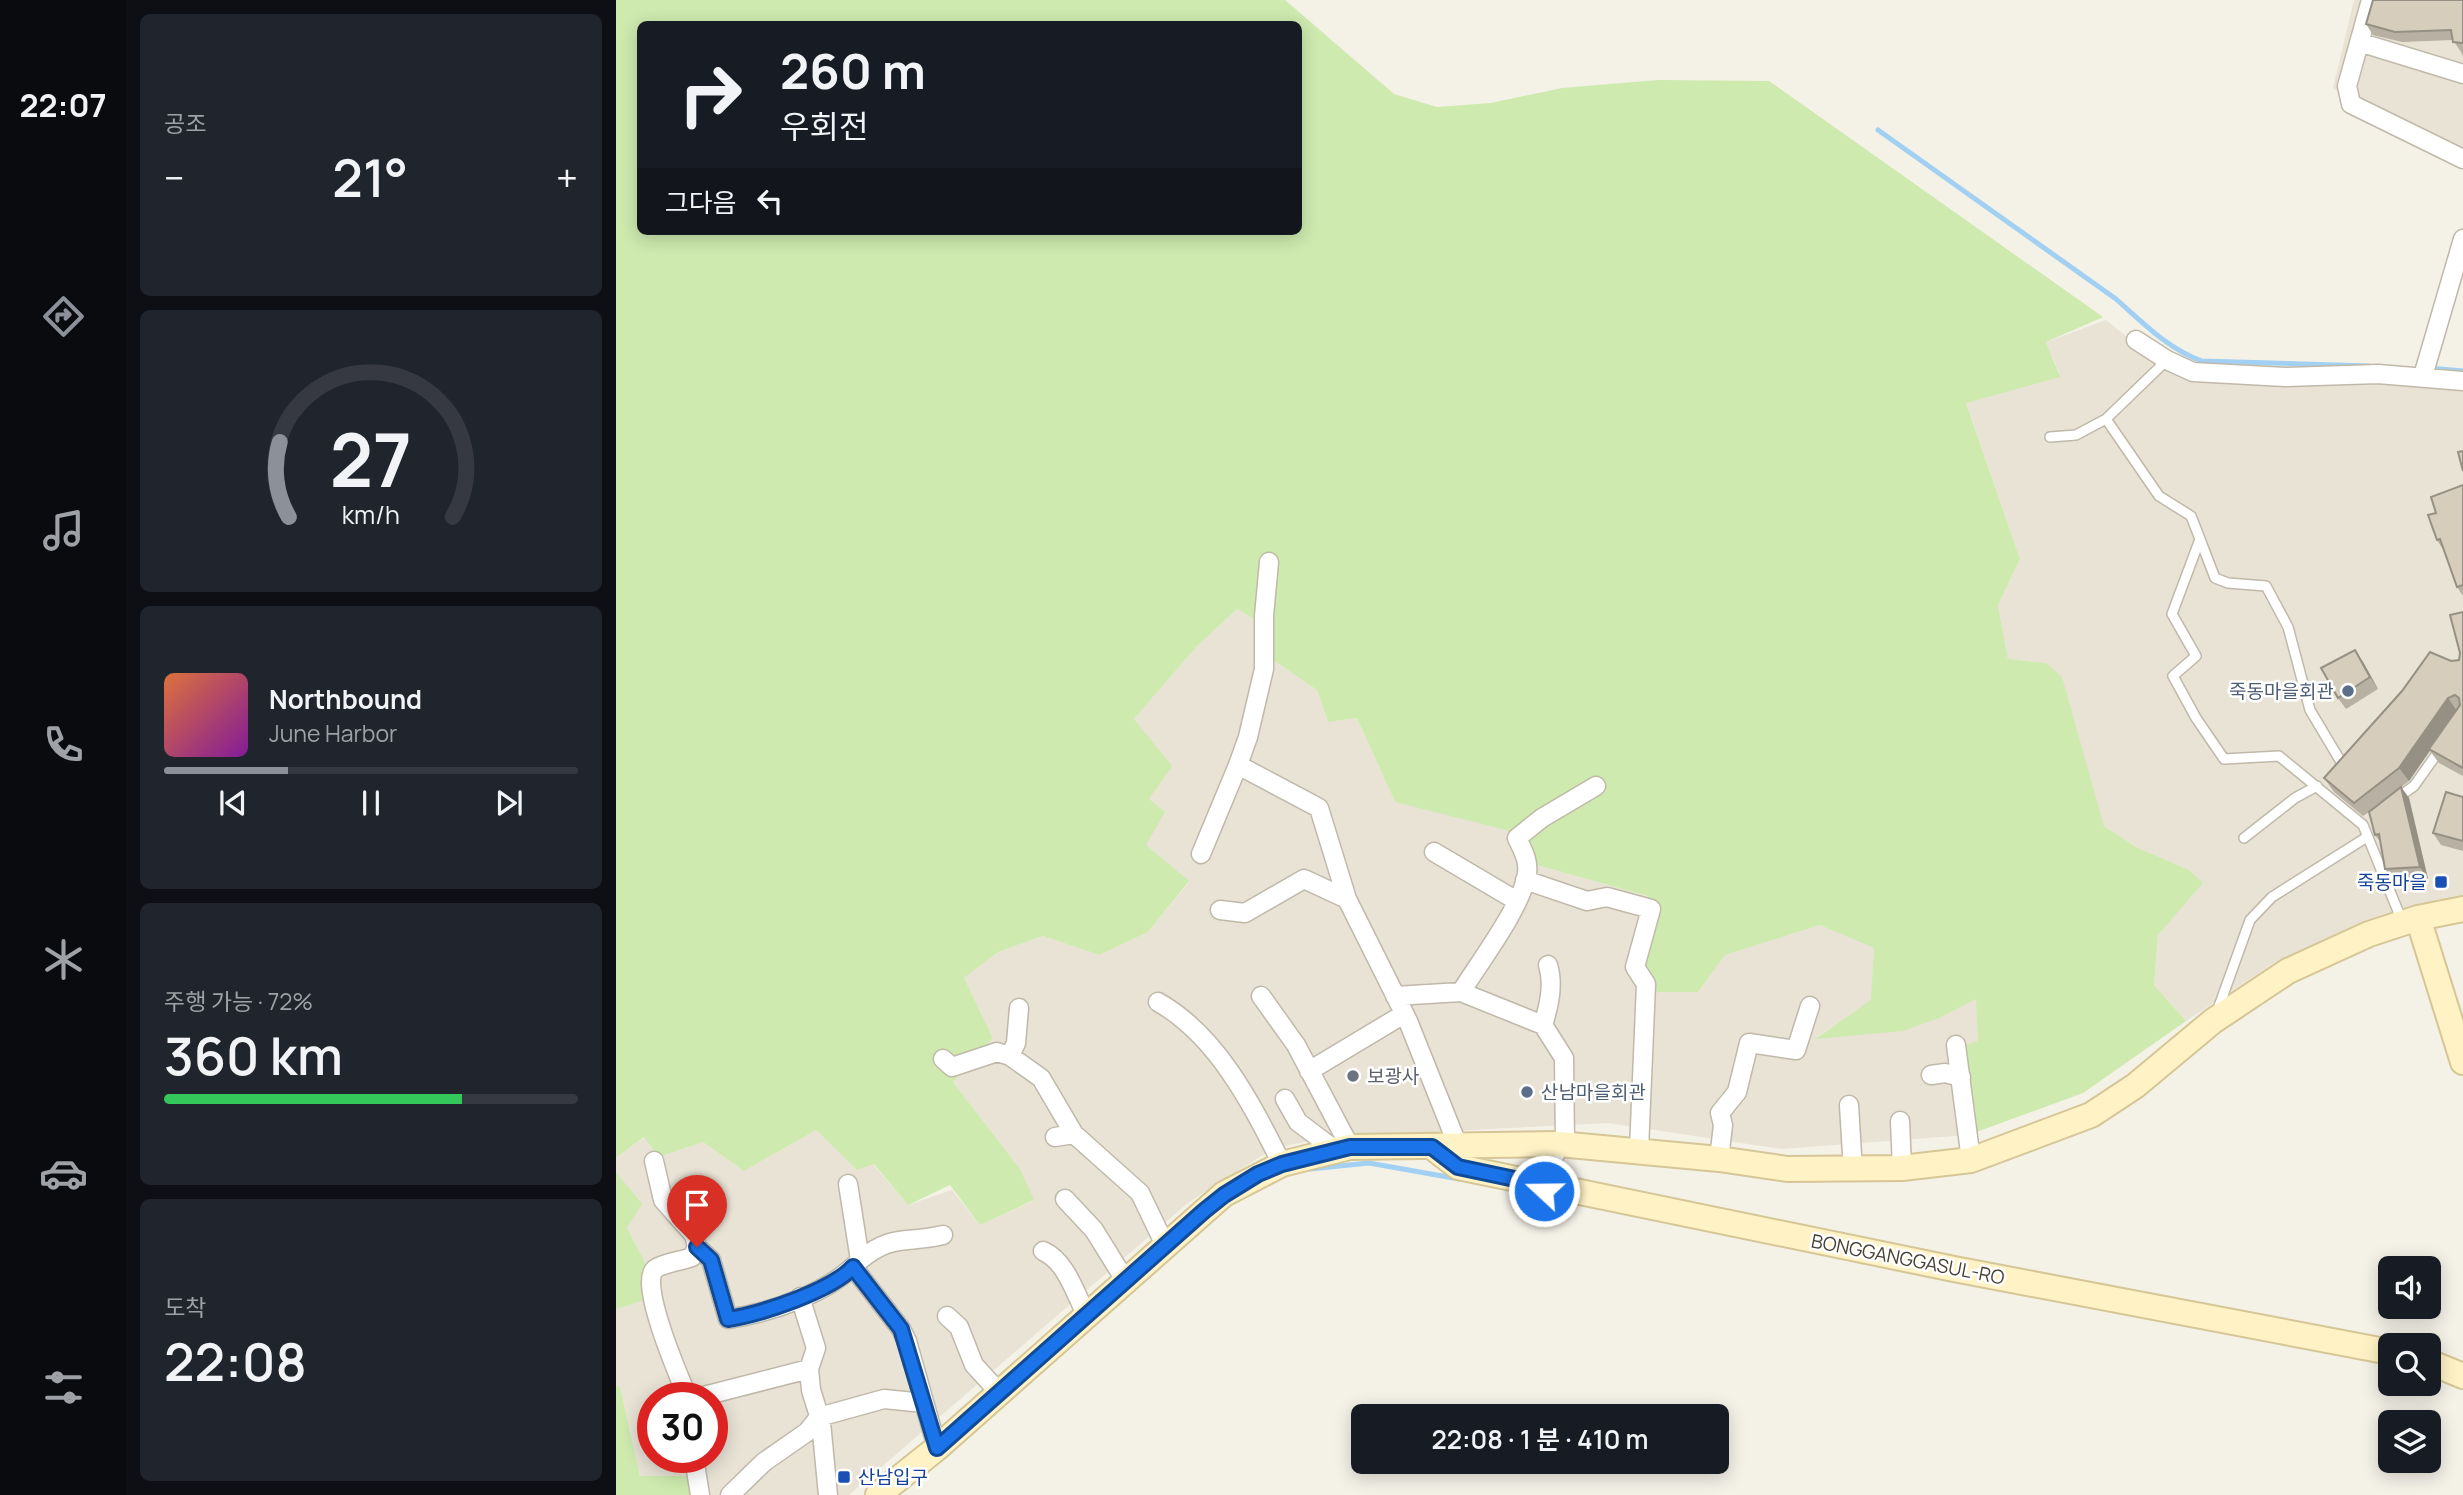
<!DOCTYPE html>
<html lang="ko">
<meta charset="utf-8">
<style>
:root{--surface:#171b24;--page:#20242c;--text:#f1f3f6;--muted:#9ea1a6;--line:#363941;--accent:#8c9099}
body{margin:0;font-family:Manrope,"Noto Sans KR",sans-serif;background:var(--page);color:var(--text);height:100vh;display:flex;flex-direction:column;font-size:26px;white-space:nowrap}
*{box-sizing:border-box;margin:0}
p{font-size:23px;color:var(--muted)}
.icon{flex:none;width:38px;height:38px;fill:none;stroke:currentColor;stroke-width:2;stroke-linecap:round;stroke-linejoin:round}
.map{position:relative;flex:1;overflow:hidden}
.panel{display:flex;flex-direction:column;gap:14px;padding:14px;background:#0d0f14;width:490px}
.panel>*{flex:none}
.banner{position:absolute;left:21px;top:21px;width:665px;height:214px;border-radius:10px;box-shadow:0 4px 18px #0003;background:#171b24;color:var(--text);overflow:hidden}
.controls{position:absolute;left:1762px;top:1256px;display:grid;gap:14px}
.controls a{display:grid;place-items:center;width:63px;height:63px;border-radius:10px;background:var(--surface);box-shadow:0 4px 18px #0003;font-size:35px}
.speed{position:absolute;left:21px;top:1382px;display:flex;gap:14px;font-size:35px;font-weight:700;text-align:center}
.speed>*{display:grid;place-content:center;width:91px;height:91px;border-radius:50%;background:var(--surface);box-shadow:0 4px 18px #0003;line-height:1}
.speed .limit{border:10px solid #d22;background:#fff;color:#111}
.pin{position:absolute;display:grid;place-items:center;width:60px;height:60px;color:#fff;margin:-72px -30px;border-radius:50% 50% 50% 0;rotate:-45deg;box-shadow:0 0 7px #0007}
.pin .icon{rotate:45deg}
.me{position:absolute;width:77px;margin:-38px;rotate:291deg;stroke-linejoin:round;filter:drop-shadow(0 0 5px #0008)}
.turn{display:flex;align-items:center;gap:24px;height:147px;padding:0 28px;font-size:32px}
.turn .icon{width:91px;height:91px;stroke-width:2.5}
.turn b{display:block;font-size:49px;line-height:60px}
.then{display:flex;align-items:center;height:66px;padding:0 28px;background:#0003;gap:14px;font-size:26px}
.big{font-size:52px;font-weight:600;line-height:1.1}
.panel .widget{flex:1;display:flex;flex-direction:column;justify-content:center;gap:10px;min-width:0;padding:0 24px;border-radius:10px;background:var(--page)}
.panel .dial{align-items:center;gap:0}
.dial svg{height:182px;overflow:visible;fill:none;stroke:var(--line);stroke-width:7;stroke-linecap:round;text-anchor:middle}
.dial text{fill:var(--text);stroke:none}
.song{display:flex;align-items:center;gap:21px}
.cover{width:84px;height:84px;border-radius:10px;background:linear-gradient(135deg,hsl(20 70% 55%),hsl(290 70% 35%))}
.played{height:7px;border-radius:4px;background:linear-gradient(90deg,var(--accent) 30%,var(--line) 30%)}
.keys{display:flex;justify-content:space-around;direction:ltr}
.heat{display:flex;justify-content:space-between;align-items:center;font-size:38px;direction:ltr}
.charge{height:10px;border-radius:5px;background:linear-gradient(90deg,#34c759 72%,var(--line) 0)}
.trip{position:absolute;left:735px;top:1404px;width:378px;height:70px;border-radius:10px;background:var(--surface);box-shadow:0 4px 18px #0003;font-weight:600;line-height:70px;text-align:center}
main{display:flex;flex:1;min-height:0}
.menu{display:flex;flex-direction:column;width:126px;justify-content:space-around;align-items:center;background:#090b0e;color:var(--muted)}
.menu .icon{width:49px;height:49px}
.menu .selected{color:var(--accent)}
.menu b{font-size:32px;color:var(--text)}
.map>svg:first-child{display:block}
</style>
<main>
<nav class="menu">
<b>22:07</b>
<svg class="icon selected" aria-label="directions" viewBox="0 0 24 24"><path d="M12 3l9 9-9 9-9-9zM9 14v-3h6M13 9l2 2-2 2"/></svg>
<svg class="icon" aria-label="music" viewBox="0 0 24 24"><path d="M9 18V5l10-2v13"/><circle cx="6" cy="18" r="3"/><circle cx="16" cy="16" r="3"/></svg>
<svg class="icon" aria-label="phone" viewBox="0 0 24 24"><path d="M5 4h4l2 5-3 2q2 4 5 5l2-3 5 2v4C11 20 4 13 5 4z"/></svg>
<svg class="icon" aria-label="climate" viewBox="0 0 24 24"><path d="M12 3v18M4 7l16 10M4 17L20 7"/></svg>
<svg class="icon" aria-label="car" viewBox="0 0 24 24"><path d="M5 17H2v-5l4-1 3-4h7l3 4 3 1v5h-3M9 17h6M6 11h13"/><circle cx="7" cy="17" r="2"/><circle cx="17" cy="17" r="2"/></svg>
<svg class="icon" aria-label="filters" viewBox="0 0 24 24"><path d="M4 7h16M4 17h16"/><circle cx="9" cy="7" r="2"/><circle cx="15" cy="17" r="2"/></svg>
</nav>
<section class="panel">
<div class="widget"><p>공조</p>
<div class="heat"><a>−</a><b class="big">21°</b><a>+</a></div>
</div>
<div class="widget dial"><svg viewBox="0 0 100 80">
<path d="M14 69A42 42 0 1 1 86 69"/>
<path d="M14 69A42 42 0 0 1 10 36" stroke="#8c9099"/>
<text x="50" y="56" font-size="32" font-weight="700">27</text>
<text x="50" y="72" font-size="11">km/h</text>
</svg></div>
<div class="widget">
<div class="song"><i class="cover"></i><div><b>Northbound</b><p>June Harbor</p></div></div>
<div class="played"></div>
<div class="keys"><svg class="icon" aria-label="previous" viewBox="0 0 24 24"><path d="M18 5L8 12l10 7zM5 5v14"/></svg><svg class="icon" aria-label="pause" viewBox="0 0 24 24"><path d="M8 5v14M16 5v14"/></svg><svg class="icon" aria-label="next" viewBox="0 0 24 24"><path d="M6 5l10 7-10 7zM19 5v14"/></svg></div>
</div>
<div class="widget"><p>주행 가능 · 72%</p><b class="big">360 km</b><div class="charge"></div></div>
<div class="widget"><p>도착</p><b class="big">22:08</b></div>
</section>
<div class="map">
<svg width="1847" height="1495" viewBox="0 0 1847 1495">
<rect width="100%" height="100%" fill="#f4f1e7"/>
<path fill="#e8e3d5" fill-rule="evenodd" d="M1738,0h109v152h-14l-116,-64z
M1490,320l67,54 31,8 218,-4 41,7v513l-92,25 -96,39 -89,59 -32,-36 4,-50 15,-20 16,-45 -53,-23 -32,-21 -58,-163 -38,-4 -10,-54 22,-46 -54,-157 93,-29 -13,-31z
M621,609l23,13 6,33 51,35 11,32 29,-4 38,84 19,2 92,26 27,34 115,32 50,96 27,-37 95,-30 54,22 -2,53 -55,37 122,-19 38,-20 1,43 -10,94 -187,14 -173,-26 -277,14 -57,11 -85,54 -340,293h-157l-7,-19h-45l-20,-89 -4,-2v-76l33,-10 -3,-35 -19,-36 14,-24 -25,-32v-14l29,-21 14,20 44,-15 41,29 72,-41 41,40 16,-6 35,41 44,-15 28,35 53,-24 -13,-32 -67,-87 40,-44 -29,-60 34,-26 45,-16 56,19 49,-23 41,-50 -43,-37 3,-46 -15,-80 63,-73zM37,1398h59v60h-59z"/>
<path fill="#ceeaaf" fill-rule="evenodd" d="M0,0h669l109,94 43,13 54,-4 71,-15 96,-8 111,1 334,236 -57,25 14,35 -94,26 54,156 -22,46 10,54 38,4 16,14 42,149 32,21 53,23 14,13 -45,52 -4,50 32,36 -103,72 -115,42 -17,-85 27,-9 -2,-42 -37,19 -36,13 -88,8 56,-39 3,-52 -54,-23 -95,30 -27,37h-55l5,-96 -115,-32 -27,-34 -111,-28 -38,-84 -29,4 -11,-32 -51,-35 -6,-33 -23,-13 -40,37 -63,73 38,47 -23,33 16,13 -19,33 43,36 -41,51 -49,23 -56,-19 -45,16 -34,26 29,60 -40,44 67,87 14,31 -54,25 -30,-40 -42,20 -34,-41 -17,6 -41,-40 -72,41 -41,-29 -44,15 -15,-20 -28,21zM24,24h658v207h-658z
M0,1172l26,32 -15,24 19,36 3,35 -33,10z
M0,1385l4,2 20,89h46l6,19h-76z"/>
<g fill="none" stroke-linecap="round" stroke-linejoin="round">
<path stroke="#a2d0f3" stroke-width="5" d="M1262,130l238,169c26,23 53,51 86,62l167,5
M1813,368l34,3
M694,1169l59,-6 90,16"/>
<g stroke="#c0b9a9" stroke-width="12">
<path id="lane" d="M1551,360l-61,59 53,77 32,20 9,23 -28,75 24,42 -23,20 23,42 28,41 55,-3 84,69 39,96
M1434,437l26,-2 30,-16
M1584,539l15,39 13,5 38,3 22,41 22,83 34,57
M1781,798l17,-12 27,-38
M1628,838l51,-40 22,-12
M1602,1009l32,-89 22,-23 95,-60"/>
</g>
<g stroke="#c0b9a9" stroke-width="21">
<path id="street" d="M1755,0l-24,86 4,18 112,55
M1746,43l101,31
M1520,340l31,20 26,12 92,5 93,-3 85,7
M1807,376l40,-137
M653,562l-5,54v53l-16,68 -10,28 81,43 28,91
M818,852l83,49
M585,854l37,-89
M909,880l62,21 20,-4 44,12 -16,58 11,17 -7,166
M604,910l25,3 59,-34 43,20 61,122 50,125
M932,965c6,20 1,41 -5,60l21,33 1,86
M845,992l82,33
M645,996l35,49 54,102
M779,996l66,-4c18,-29 62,-87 66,-119 2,-13 -5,-24 -10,-35l25,-20 54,-32
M542,1002c60,34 94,103 124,162
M1340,1045l15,115
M394,1056l6,-13 3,-35
M327,1059l9,8 45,-15 13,4 31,22 33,56 66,59 25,52
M693,1071l95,-57
M1315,1075l14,-2 16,4
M669,1099l13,23 37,28
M1233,1105l4,66
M1284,1121l2,47
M439,1137l19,-3
M1103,1159l4,-34 -3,-12 17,-21 12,-49 47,7 14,-44
M38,1161l9,39 31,35 3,12 14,13 17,59c45,-7 101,-26 132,-59l-12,-76
M449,1199l29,31 31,50
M931,1203l-4,-18 16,-41
M427,1251c23,10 32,42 43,63
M244,1260c33,-27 46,-16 83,-25
M237,1267l48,62 6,12 30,107
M184,1297l16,51 -7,21 2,21 10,32 7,73
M331,1316l12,11 15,38 24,26
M72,1398c-8,-19 -50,-115 -33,-129 8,-6 27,-8 37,-12l5,-10
M80,1398l113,-29
M78,1458l6,37
M114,1495l34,-33 43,-30 12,-15 65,-18 40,4"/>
</g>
<g stroke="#d6c696" stroke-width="28">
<path id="secondary" d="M1802,918l45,144
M816,1147l26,20 496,102 436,83
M1813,1362l34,14
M262,1495l59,-47 287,-254 58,-30 68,-17 209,-3 160,15 68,10 115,-1 69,-8 120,-45 44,-29 78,-65 75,-50 81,-37 49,-16 45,-9"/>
</g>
<use href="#lane" stroke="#fff" stroke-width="9"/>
<use href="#street" stroke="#fff" stroke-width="18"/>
<use href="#secondary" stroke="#fff3c6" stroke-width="24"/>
</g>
<path fill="#b8b0a2" d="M1847,0v57l-2,-5 -8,-12 -51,2 -29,-7 -7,-11z
M1847,485v111l-6,-9 -13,-36 -7,-11 -1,-27z
M1847,612v164l-24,-13 -9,-12 -21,30 -8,6 8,11 19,81 -35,2 -8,-12 -4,-26 -6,-8 -6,-23 -6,4 -29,-24 -10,-14 127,-117 8,-1z
M1747,662l15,27 -32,20 -8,-11z
M1847,797v54l-22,-6 -8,-12z"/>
<path fill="#969084" d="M1739,650l8,12 15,27 -8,-12z
M1832,698l9,13 -48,70 -10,-13z
M1785,787l8,11 19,81 -8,-12z"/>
<path fill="#d6cdbc" stroke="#969084" stroke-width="2" d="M1757,0h90v43l-10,-1 -2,-12 -56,2 -29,-8z
M1847,451v20l-5,-19z
M1847,485v100l-6,2 -17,-48 -3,1 -9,-25 8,-2 -5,-16z
M1847,612v156l-34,-19 31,-44 -1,-7 -4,-3 -7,3 -49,70 -45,35 -30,-25 78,-87 28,-39 21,9 8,-1 1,-7 -10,-38z
M1739,650l15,27 -32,21 -17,-30z
M1785,787l19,80 -35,2 -6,-35 -4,1 -6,-23z
M1830,792l17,5v44l-30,-8z"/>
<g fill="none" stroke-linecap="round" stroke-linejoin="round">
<g stroke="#114b97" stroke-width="18">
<path id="route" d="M81,1247l14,13 17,59c33,-5 103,-28 125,-52l48,62 36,119 267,-237 20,-16 34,-21 24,-10 68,-17h82l26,20 85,18 1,6"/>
</g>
<use href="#route" stroke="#1a73e8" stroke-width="12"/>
</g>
<g fill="#5c6f8a" stroke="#fff" stroke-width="2.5">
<circle cx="1732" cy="691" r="7"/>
<circle cx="911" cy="1092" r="7"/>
</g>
<g fill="#1a4fb4" stroke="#fff" stroke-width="2.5">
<rect x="1818" y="875" width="14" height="14" rx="3.5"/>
<rect x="221" y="1470" width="14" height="14" rx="3.5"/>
</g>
<circle fill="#6b7280" stroke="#fff" stroke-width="2.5" cx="737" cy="1076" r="7"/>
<g text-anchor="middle" stroke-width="5" stroke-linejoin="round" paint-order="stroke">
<g font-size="19" fill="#4e5e75" stroke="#fff" text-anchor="end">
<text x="1718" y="698">죽동마을회관</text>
<text x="925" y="1099" text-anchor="start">산남마을회관</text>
</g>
<g font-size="19" fill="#164399" stroke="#fff" text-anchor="end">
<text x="1811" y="889">죽동마을</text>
<text x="242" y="1484" text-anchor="start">산남입구</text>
</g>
<g font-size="19" fill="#5b616d" stroke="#fff" text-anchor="start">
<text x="751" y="1083">보광사</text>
</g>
<g font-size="19" fill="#484136" stroke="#fff">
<text transform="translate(1292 1259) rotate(11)" y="7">BONGGANGGASUL-RO</text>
</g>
</g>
</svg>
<div class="controls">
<a><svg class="icon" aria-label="sound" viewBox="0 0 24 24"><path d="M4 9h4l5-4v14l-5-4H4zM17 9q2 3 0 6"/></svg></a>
<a><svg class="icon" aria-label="search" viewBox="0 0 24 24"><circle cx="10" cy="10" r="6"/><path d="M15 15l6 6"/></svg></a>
<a><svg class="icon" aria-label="layers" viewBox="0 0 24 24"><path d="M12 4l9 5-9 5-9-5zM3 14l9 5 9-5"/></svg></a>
</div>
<div class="speed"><div class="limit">30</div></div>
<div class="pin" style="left:81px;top:1247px;background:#d93025"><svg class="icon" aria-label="arrive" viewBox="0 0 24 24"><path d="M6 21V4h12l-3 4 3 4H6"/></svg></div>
<svg class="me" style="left:928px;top:1191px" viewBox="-20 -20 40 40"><circle r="17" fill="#1a73e8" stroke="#fff" stroke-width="3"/><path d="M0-11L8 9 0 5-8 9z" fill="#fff"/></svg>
<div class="trip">22:08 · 1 분 · 410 m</div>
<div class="banner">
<div class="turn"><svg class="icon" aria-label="right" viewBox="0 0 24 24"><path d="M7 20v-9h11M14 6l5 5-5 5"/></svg><div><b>260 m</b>우회전</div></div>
<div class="then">그다음<svg class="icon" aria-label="left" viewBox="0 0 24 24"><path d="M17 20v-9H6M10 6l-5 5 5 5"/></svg></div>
</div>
</div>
</main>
